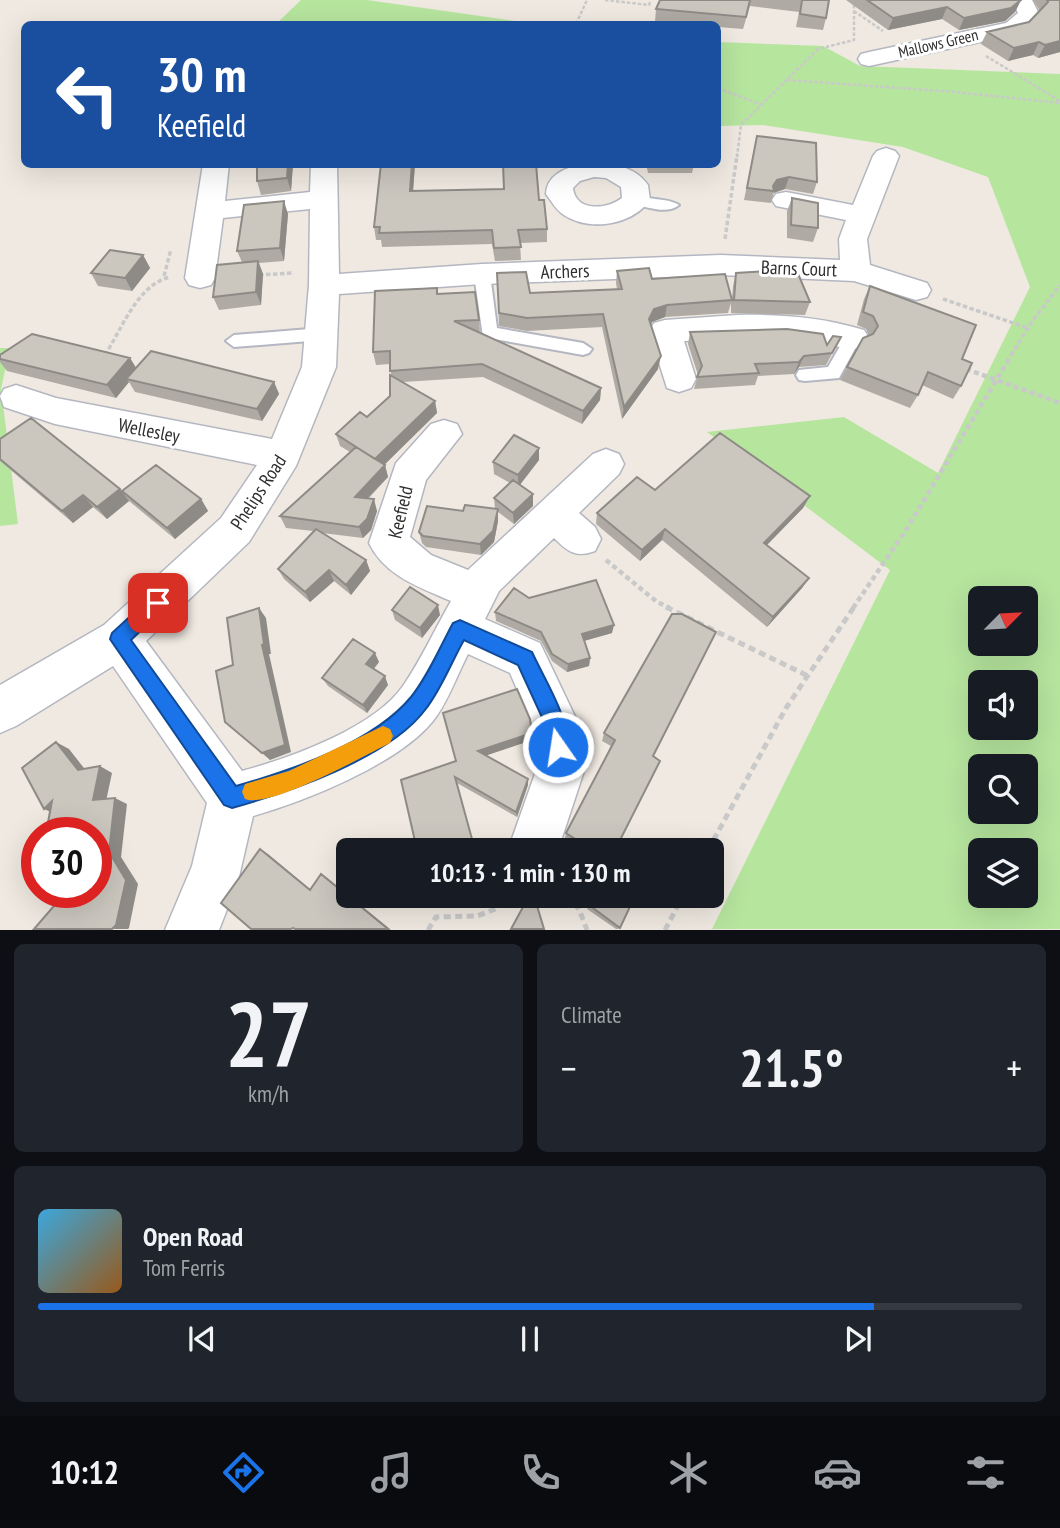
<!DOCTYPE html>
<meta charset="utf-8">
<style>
:root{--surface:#171b24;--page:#20242c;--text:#f1f3f6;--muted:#9ea1a6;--line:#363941;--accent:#1a73e8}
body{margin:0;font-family:"PT Sans Narrow",sans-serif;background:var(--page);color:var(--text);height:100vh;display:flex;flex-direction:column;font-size:26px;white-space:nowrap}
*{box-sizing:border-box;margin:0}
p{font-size:23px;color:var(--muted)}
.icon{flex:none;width:38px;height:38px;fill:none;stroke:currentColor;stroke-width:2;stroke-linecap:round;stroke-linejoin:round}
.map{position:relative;height:930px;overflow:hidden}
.drawer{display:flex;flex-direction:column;gap:14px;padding:14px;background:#0d0f14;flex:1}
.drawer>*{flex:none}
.banner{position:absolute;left:21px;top:21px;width:700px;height:147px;border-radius:10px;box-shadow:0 7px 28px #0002;background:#1a4fa0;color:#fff;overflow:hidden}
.needle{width:46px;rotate:66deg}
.fabs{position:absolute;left:968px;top:586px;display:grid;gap:14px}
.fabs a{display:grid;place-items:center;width:70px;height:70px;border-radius:10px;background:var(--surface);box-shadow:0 7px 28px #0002;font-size:35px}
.speed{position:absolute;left:21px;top:817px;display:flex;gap:14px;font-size:35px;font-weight:700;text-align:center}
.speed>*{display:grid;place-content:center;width:91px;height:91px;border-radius:50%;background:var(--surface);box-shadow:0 7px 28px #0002;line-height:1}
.speed .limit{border:10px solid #d22;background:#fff;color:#111}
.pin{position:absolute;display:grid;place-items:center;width:60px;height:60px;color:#fff;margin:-30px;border-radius:14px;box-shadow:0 4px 10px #0006}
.me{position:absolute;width:77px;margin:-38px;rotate:347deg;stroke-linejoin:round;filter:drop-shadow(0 0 5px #0008)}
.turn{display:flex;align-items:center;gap:24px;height:147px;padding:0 21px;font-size:32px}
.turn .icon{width:91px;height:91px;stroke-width:2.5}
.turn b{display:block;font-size:49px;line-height:60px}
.big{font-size:52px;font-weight:700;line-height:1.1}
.drawer .card{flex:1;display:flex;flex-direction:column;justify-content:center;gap:10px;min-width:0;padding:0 24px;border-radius:10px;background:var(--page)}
.drawer .dial{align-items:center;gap:0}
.dial b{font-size:91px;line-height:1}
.song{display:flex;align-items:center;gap:21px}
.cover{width:84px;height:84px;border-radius:10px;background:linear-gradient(135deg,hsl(200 70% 55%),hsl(30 70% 35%))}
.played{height:7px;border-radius:4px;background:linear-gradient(90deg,var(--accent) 85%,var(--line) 85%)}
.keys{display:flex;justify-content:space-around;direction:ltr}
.heat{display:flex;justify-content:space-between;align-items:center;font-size:38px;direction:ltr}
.drawer .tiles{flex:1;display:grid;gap:14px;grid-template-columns:1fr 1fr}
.card:last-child{grid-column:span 2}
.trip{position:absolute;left:336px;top:838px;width:388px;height:70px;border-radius:10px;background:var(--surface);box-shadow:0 7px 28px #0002;font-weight:700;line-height:70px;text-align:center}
.menu{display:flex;height:112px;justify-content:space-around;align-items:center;background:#090b0e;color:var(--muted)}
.menu .icon{width:49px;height:49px}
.menu .current{color:var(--accent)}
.menu b{font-size:32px;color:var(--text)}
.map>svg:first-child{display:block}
</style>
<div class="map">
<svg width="1060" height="930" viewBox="0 0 1060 930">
<rect width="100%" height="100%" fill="#efe9e1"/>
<path fill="#b6e59e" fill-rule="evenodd" d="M301,0h66l170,24h-261z
M718,42l105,4 37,20 200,8v855h-348l178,-359 -183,-138 137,-15 94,56 92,-186 -42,-110 -85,-30 -140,-22 -45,1zM980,598h46v46h-46zM980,682h46v46h-46zM980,766h46v46h-46zM980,850h46v46h-46z
M0,348h10l-9,41 17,135 -18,2z"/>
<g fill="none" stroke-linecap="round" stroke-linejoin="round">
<g stroke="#b4b7c1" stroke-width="4">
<path id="service" d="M636,196c12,3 35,3 43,9 -12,10 -33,2 -48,-2v-6z
M482,269l8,5 7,54 86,15 9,6 -3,4 -6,2 -100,-18 -9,-63z
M322,328l8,6 -8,6 -88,7 -8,-6 8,-6z
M853,332l8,6 -22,40 -34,3 -6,-1 -3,-5 3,-5 29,-3 19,-33z"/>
</g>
<g stroke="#b4b7c1" stroke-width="3">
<path id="minor" d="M1012,0h20l7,14 -18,19 -152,33 -8,-2 -3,-5 3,-5 8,-2 137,-29 12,-10z
M886,148l9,3 4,5 -32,83 3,26 57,18 4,7 -4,7 -11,3 -62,-19 -133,-6 -239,9 -143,10 -3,73 -40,99 -47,76 -103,99 96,130c48,-13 132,-43 161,-85 18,-26 32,-57 48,-85 -32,-14 -66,-25 -82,-58l27,-80 35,-39 13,-4 13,4 5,10 -36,46 -16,57 21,18 37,15 125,-116 13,-5 13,5 5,10 -5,10 -40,39 16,14 6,12 -6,12c-19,7 -27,1 -41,-13l-55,53 -14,28 55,24 39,82 6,43 -27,82h-50l29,-82 -4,-42 -23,-53 -42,-19c-11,21 -20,48 -35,67 -35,43 -127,80 -180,95l-15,65 -19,49h-54l27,-64 15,-63 -94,-137 -97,60 -16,7v-48l104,-60 117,-107 36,-53 -202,-41 -51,-17 -4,-11 4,-7 12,-4 40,13 216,41 30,-72 7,-82 1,-76 -87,9 -8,60 -4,7 -11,3 -11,-3 -4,-7 18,-114h26l-4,37 85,-9 1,-28h26l2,110 143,-10 239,-9 119,5 -1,-21 7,-19 -70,-14 -4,-6 4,-6 10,-2 67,13 20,-49 4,-5z
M580,164c25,0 52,-2 68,21l2,15c-18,25 -60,32 -86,15 -8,-5 -12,-13 -18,-21 1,-19 18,-25 34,-30zM594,177l12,1 15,9 1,11c-14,11 -46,15 -49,-10l7,-7z
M737,315c44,-1 85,2 127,15l5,8 -5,8 -11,3 -70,-11 -99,3 12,38 -5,9 -12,4 -12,-4 -18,-57 5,-8 11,-3z"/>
</g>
<path stroke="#c9c9c9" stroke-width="2.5" stroke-dasharray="3.5 2" stroke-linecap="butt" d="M605,0l44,5 2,-5
M854,11l29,20
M576,24l11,-24
M986,56l74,45
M787,80l168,12 105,11
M718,88l44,17
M737,157l4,-32 77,-76 36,-9v-40"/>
<path stroke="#c9c9c9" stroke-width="3.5" stroke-dasharray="4.5 2.5" stroke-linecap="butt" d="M725,239l12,-84
M259,275l33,-2
M164,276l7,-27
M943,299l85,29
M105,355c17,-26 32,-70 65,-78
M1011,355l20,-32 29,-38"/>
<path stroke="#c9c9c9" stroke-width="4.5" stroke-dasharray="5 3.5" stroke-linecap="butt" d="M105,356l1,-2
M966,369l94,34
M606,560l51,42 13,6
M853,608l53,-78 106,-176"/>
<path stroke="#c9c9c9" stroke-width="5" stroke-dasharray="7 4.5" stroke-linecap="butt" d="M666,607l142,69
M708,850l78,-142 68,-101
M566,896l13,13 8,21
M428,930l8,-13 41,-1 21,-8 4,-12
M665,930l18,-34"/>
<use href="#service" fill="#fff" fill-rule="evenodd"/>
<use href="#minor" fill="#fff" fill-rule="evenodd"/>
</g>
<path fill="#afaba4" d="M660,0h169l-3,18 -3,12 -27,-3 3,-15 -49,-6 -7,23 -25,-2v-3h-30l-33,-2 1,-13z
M846,0h175l-6,12 -10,9 -46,9 -17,-11 -54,11z
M1033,0h27v52l-22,6 -5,-3 -25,6 -27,-17 6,-12 42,-10 11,-11z
M757,136l60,46 -4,12 -28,-5 -11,3 -3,11 -27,-3z
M257,164h36l-2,27 -30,4 -4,-14z
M415,164l-2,27 126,9 8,29v13l-27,1 1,17 -26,1 -3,-17 -110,3 -1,-7h-5l-2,-13z
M646,164h48l-2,9h-44z
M792,198l26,30 -5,14 -26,-4v-27z
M288,214l-4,47 -25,2 4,11 -2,31 -42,5 -6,-13 29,-35 -5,-11z
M143,255l7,13 -18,23 -34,-5 -7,-13z
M617,271l115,28 1,-13 3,-13 74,29 -5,13 -74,-2v-10l-3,10 -63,4 -13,5 -2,2 8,45 -36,50 -20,-92 -75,4 -28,-5 -2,-53 33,20 87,-4 -1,-6z
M870,286l92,73 -1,27 -8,13 -31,-14 -4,10 -8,13 -70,-28 7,-13 22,-31 -3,-7 -9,-4 7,-26z
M437,288l1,6 41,26 1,13 121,55 -1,12 -18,24 -99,-47 -80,5 32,19 2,12 -53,52h1l3,12 -20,22 9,12 -6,19 -8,8 -41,-5 44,27 4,11 -19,24 -17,-14 -24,21 -26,-23 -6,-10 35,-38 -27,-3 -6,-12 70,-64 -10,-6 -4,-12 31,-17 23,-21 1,-21 -1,-11 -14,1 -3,-13z
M690,332l137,13 14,-8 -15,28 -27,2 -5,7 -36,2 -3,9 -61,4 4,-14 -10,-31z
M0,355l130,3 6,10 138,14 5,12 -17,27 -127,-29 -6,-10 -13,16 -109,-27 -7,-9z
M0,439l122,52 79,8 7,12 -33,28 -46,-38 -22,18 -14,-12 -20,16 -73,-62z
M539,460l-19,25 13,9v12l-19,18 -16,-12v9l-4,21 -13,13 -55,-8 -4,-4 -3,-11 44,-21 32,-2 -1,-11 16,-15 -16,-9 -1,-12z
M655,490l155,6 -7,12 -36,37 42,33 -7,10 -35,39 -105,-87 -22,21 -44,-37 1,-11z
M529,598l83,35 -28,8 6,17 -1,8 -22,6 -15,-11 -11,-20 -45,-20 -1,-9z
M392,610l48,5 -18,23 -27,-18z
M379,662l-5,7 14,16 -21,28 -39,-27 -6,-8z
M532,733v7l-46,15 42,24v6l-11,32 -60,-34 -40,67 39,-89z
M604,733l49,23 -38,94h-32l-18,-12 1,-5 45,-87 -9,-5z
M593,896l27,32 -2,1h-2l-29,-20z"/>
<path fill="#8e8b86" d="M1021,0l-6,12 -10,9 -46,9 5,-12z
M947,7l-5,12 -54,11 5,-12z
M1060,41v11l-22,6 7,-13z
M1039,42l-6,13 -25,6 6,-13z
M288,164h5l-2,27 -4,-13z
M412,164h3l-3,41 -2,-14z
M789,177l-4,12 -11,4 -1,-7 4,-6z
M284,201l4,13 -4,47 -4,-13z
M143,255l7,13 -18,23 -7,-13z
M258,261l5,13 -2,31 -5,-13z
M667,305l-2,12 -13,5 -5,10 2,-13 5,-10z
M661,356l-3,13 -36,50 2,-12z
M804,356l-5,11 -5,7 5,-12z
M130,358l8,13 -12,8 3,3 -13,16 -9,-13z
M274,382l5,12 -17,27 -5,-12z
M601,388l-1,12 -18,24 1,-13z
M435,401l2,12 -59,58 -3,-12z
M539,448v12l-21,27v-12z
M385,465l3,12 -30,31 -3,-11z
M120,489l9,12 -22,18 -10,-12z
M533,494v12l-19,18 -1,-11z
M83,495l10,12 -20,16 -11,-12z
M810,496l-7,12 -45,46 6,-11z
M201,499l7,12 -33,28 -8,-11z
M374,499l3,12 -6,19 -8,8 -4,-11z
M498,509v12l-4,21 -13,13 -1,-11z
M665,529l-3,11 -22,21 2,-11z
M366,560l4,11 -19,24 -5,-10z
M329,570l5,11 -24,21 -5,-10z
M809,578l-7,10 -35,39 6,-10z
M438,605l2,10 -18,23 -2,-10z
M259,608l7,10 5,36h-2l22,98 -21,8 -8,-7v-108z
M614,625l-2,8 -32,9 2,-8z
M375,653l4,9 -9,11 -4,-9z
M590,658l-1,8 -22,6 1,-8z
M385,676l3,9 -21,28 -4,-8z
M532,733v7l-53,18 -1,-7z
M56,742l13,7 22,28 -13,-7z
M100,766l12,7 -7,33 -12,-6z
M528,779v6l-11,32 -1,-5z
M115,798l12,6 -6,53 17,27 -9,44 -1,1h-16l-3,-77z
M52,801l6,14 -14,-6z
M260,849l8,5 48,40 -6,-4z
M321,874l6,4 63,51h-2z
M444,896h12l-25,9 -2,-3z"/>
<path fill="#cbc7bf" stroke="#8e8b86" stroke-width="2" d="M660,0h90l-4,17 -90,-8z
M802,0h27l-3,18 -26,-4z
M867,0h154l-10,8 -47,10 -17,-11 -54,11z
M1047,0h13v41l-15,4 -6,-3 -25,6 -27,-16 42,-10 19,-20z
M757,136l59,7 1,39 -28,-5 -12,3 -4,6 1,5 -27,-3z
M257,164h31l-1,14 -30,3z
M381,164h31l-2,27 94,-2 -1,-25h33l3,36h5l3,29 -29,1 3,17 -27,1 -2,-18 -113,3 1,-6h-6z
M792,198l26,5v25l-27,-3z
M284,201l-4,47 -43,3 7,-46z
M110,250l33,5 -18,23 -34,-5z
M258,261l-2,31 -43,5 4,-32z
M649,268l3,11 73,-5 7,26 -65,5 -13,4 -5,10 12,37 -37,51 -21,-93 -76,4 -28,-5 -2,-40 29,-1 4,21 92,-4 -5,-18z
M796,269l14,33 -76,-2 2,-27z
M870,286l106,39 -14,34 10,4 -11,23 -33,-14 -10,23 -71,-28 16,-29 10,-4 5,-8 -5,-10 -10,-4z
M437,288v6l38,-2 4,28 -25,1 147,67 -18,23 -101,-47 -92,7v-20l-17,1 2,-61z
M787,329l36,5 4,11 6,-9 8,1 -9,16 -28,3 -5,6 -44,2 4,9 -62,4 5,-11 -12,-34z
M32,334l98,24 -23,27 -107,-26v-4z
M151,351l123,31 -17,27 -131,-30z
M390,375l45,26 -60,58 -39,-25 24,-22 7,5 23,-21z
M31,418l89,71 -23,18 -14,-12 -21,16 -62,-52v-20z
M720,433l90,63 -46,47 45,35 -36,39 -108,-88 -23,21 -45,-37 40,-36 18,13z
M514,435l25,13 -21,27 -25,-13z
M356,447l29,18 -30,32 19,2 -7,20 -8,8 -79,-11z
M156,465l45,34 -34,29 -45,-37z
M513,480l20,14 -20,19 -19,-15z
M465,505l33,4 -5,22 -13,13 -57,-8 -4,-4 8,-26 36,5z
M316,529l50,31 -20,25 -17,-15 -24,22 -27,-23z
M596,580l18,45 -32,9 8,24 -22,6 -16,-10 -11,-22 -46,-20 19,-24 15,10z
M410,587l28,18 -18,23 -28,-18z
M259,608l5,36 -2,1 23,100 -23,8 -37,-31 -9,-51 17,-6 -6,-47z
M672,614h10l34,18 -63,124 7,5 -45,89h-23l-26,-17 49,-93 -11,-7z
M353,639l22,14 -9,11 19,12 -22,29 -41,-27z
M517,689l13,30 2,14 -54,18 50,28 -12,33 -61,-35 20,73h-58l-16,-70 55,-19 -13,-48z
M56,742l22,28 22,-4 -7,34 22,-2 -6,54 17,28 -10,45 -4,4h-78l32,-37h30v-59h-50l6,-32 -8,8 -22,-41z
M260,849l50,41 11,-16 67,55h-93l-2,-1 -2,1h-40l-30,-26z
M427,896h17l-15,6z
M529,896h5l10,33h-33z
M594,896h41l-15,32 -31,-23z"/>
<path fill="#1a73e8" stroke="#114b97" stroke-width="2" d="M158,594l6,3 3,6 -3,6 -33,31 105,146c56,-16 137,-43 175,-89 17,-21 29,-50 42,-74l7,-3 72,32c11,25 44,76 34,102l-8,3 -7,-3 -5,-28 -28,-61 -54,-25c-13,23 -23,50 -39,70 -36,48 -136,82 -193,98l-8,-3 -114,-166 2,-6 39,-36z"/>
<path fill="#f59e0b" d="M383,726l7,3 3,7 -3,7c-27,13 -120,66 -145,56l-3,-7 3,-8 44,-13z"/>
<g text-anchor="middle" stroke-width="6" stroke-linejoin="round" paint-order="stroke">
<g font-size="16" fill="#2e2e2e" stroke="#fff">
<text transform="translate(938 43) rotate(-13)" y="6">Mallows Green</text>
</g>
<g font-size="19" fill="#2e2e2e" stroke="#fff">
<text transform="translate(799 268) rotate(2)" y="7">Barns Court</text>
<text transform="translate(565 271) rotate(-2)" y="7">Archers</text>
<text transform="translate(149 430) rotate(11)" y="7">Wellesley</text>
<text transform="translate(258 492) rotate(-57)" y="7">Phelips Road</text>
<text transform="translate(400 512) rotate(-77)" y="7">Keefield</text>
</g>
</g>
</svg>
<div class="fabs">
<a><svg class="needle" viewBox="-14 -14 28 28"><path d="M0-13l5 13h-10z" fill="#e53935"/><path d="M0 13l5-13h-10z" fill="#9ea1a6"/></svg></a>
<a><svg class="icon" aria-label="sound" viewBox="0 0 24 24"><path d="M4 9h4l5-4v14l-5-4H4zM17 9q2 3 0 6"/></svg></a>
<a><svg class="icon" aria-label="search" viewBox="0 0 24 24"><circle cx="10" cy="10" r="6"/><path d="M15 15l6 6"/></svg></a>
<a><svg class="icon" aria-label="layers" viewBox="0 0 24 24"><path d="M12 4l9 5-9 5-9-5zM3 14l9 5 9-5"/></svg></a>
</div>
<div class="speed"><div class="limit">30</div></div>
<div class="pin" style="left:158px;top:603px;background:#d93025"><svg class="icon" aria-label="arrive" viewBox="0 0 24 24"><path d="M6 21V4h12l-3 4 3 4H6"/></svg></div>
<svg class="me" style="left:558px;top:747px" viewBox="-20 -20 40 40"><circle r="17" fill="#1a73e8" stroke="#fff" stroke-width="3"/><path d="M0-11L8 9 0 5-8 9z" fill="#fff"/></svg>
<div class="trip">10:13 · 1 min · 130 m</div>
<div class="banner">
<div class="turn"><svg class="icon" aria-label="left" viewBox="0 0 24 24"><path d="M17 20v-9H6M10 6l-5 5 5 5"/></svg><div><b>30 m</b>Keefield</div></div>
</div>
</div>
<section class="drawer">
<div class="tiles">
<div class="card dial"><b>27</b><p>km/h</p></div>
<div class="card"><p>Climate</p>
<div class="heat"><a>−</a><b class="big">21.5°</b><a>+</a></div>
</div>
<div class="card">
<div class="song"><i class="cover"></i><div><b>Open Road</b><p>Tom Ferris</p></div></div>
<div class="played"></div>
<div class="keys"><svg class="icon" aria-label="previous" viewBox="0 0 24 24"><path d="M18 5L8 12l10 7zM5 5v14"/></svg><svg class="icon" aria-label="pause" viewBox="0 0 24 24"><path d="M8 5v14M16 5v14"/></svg><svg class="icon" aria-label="next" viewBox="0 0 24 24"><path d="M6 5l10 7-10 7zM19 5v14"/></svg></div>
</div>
</div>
</section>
<nav class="menu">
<b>10:12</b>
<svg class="icon current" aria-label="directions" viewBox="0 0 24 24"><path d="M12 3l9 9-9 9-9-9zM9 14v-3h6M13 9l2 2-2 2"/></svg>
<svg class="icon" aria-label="music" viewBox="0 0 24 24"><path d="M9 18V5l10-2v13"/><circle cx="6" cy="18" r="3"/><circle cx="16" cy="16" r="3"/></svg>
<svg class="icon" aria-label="phone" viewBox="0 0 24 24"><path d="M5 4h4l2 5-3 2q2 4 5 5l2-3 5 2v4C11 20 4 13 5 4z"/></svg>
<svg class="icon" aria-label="climate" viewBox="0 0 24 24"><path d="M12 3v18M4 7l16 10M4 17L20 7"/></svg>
<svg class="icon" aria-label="car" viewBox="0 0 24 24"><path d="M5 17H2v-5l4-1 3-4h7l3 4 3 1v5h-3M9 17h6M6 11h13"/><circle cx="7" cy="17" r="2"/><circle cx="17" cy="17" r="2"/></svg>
<svg class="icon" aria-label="filters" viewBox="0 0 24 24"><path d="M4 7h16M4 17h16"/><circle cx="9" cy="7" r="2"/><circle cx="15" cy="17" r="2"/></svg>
</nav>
